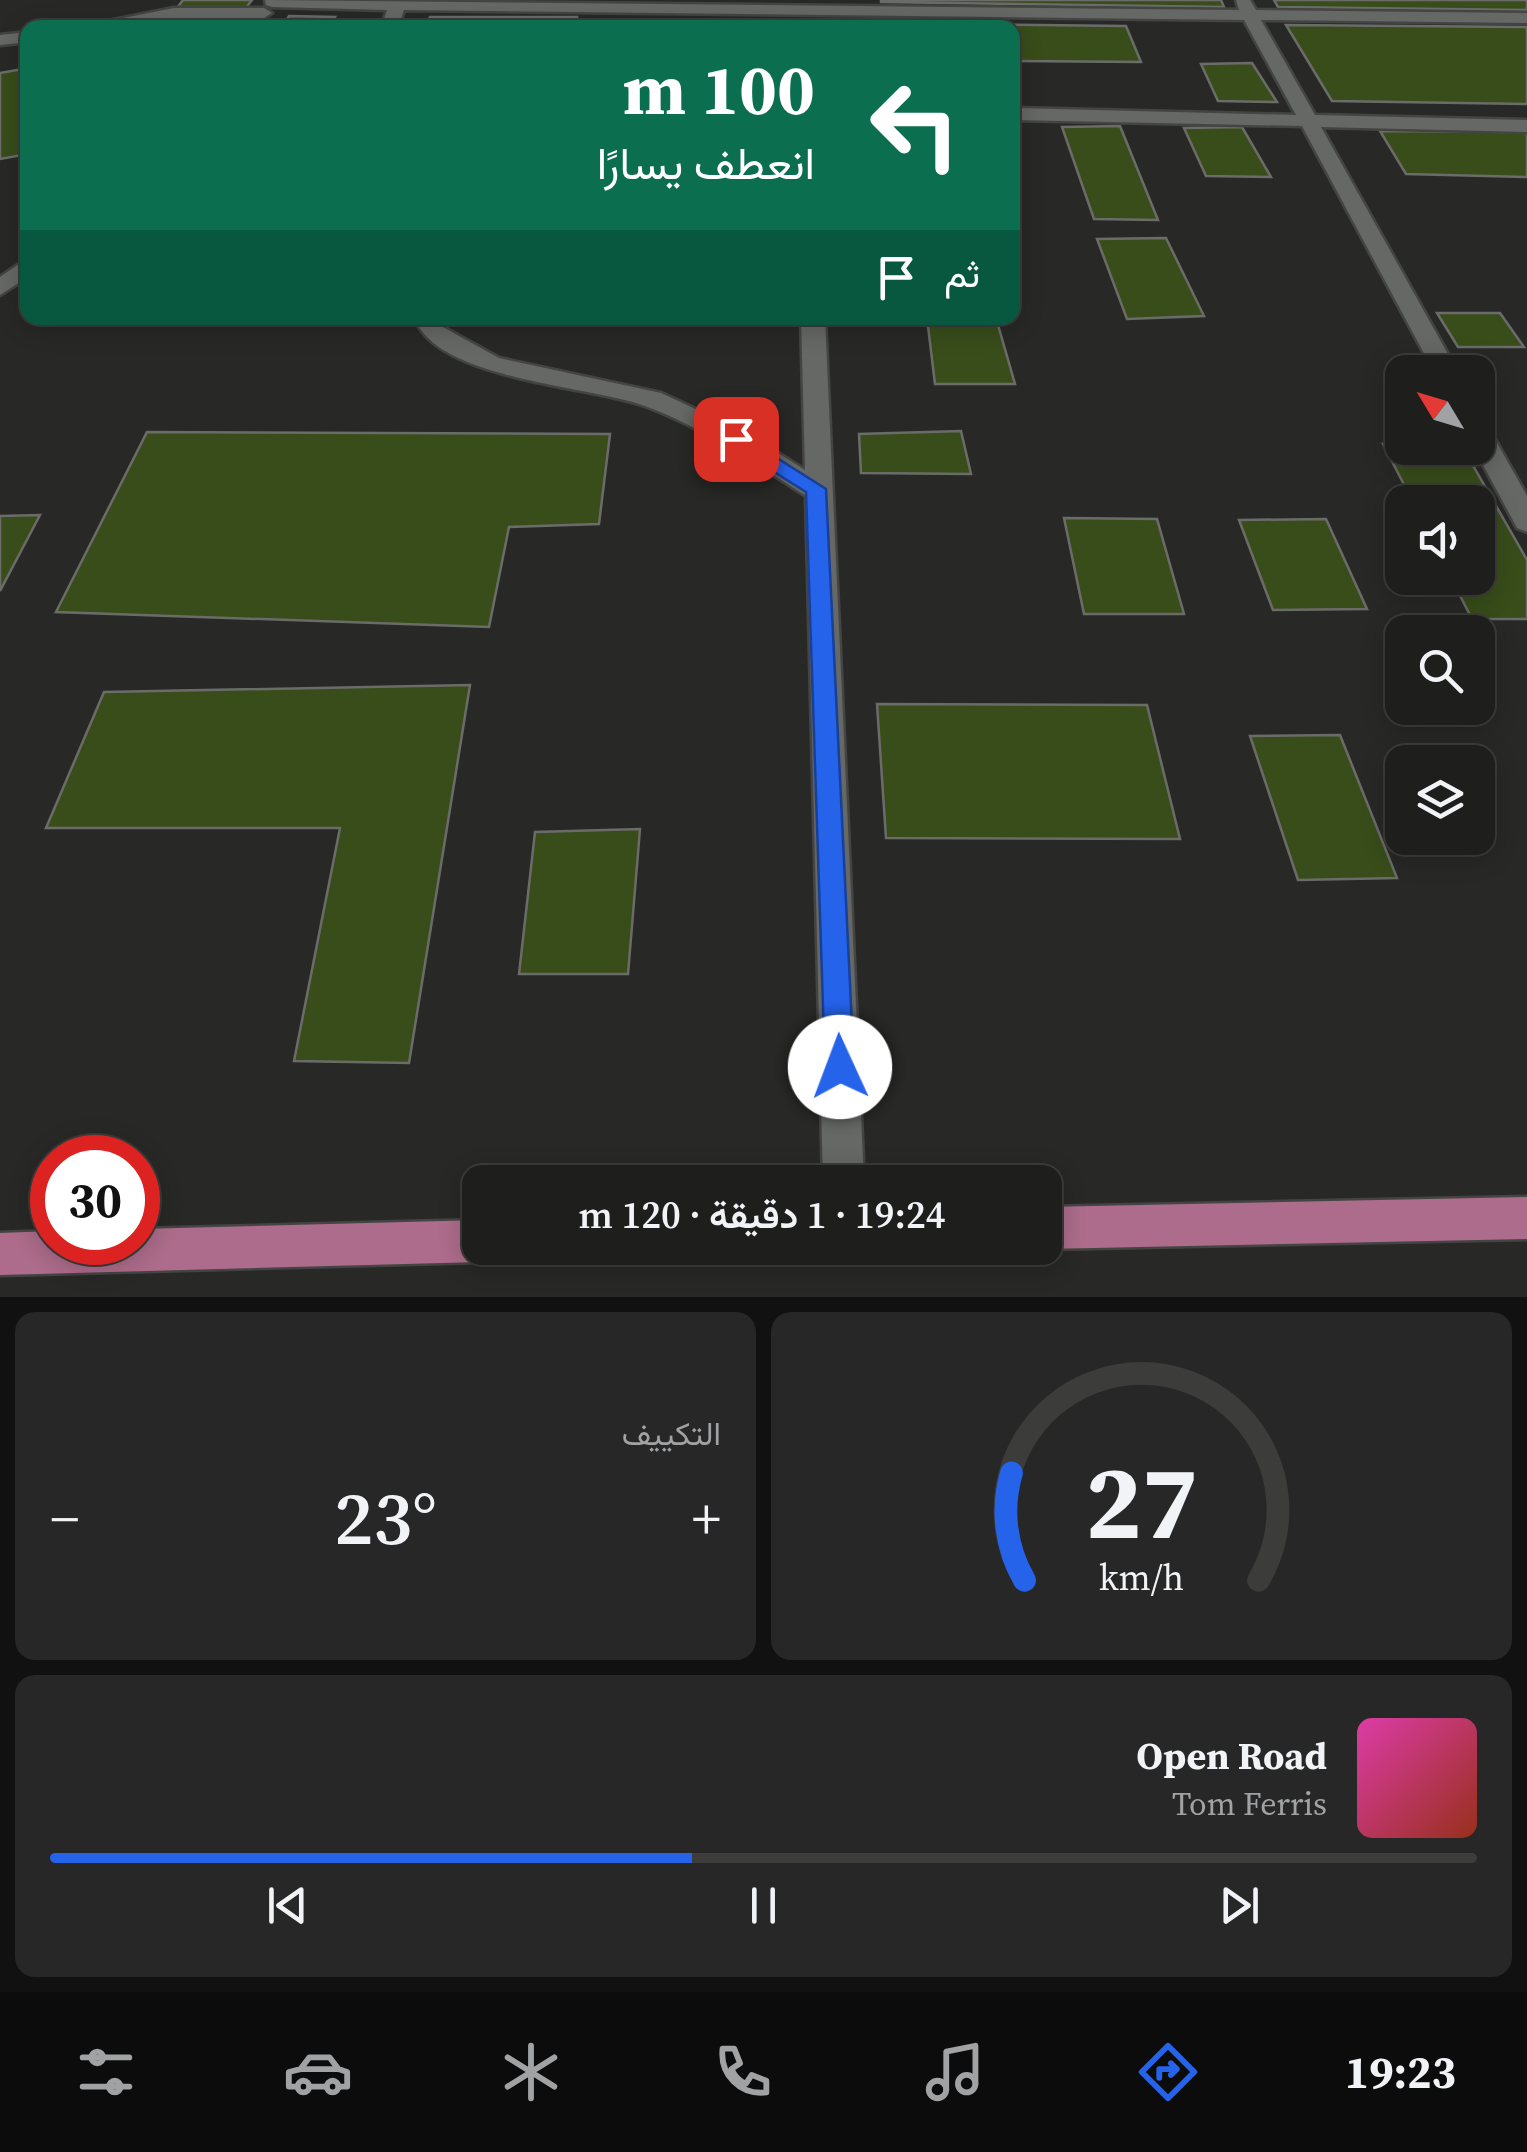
<!DOCTYPE html>
<html lang="ar">
<meta charset="utf-8">
<style>
:root{--surface:#1e1f1d;--page:#262726;--text:#f1f3f6;--muted:#a1a2a4;--line:#3c3d3b;--accent:#2563eb}
body{margin:0;font-family:"Source Serif 4",Vazirmatn,serif;background:var(--page);color:var(--text);direction:rtl;height:100vh;display:flex;flex-direction:column;font-size:38px;white-space:nowrap}
*{box-sizing:border-box;margin:0}
p{font-size:32px;color:var(--muted)}
.icon{flex:none;width:55px;height:55px;fill:none;stroke:currentColor;stroke-width:2;stroke-linecap:round;stroke-linejoin:round}
.map{position:relative;height:1297px;overflow:hidden;direction:ltr}
.side{display:flex;flex-direction:column;gap:15px;padding:15px;background:#101110;flex:1}
.side>*{flex:none}
.top-card{position:absolute;left:20px;top:20px;width:1000px;height:305px;border-radius:20px;box-shadow:0 5px 25px #0003,0 0 0 2px var(--line);direction:rtl;background:#0b6e4f;color:#fff;overflow:hidden}
.needle{width:65px;rotate:308deg}
.buttons{position:absolute;left:1385px;top:355px;display:grid;gap:20px}
.buttons a{display:grid;place-items:center;width:110px;height:110px;border-radius:20px;background:var(--surface);box-shadow:0 5px 25px #0003,0 0 0 2px var(--line);font-size:50px}
.speed{position:absolute;left:30px;top:1135px;display:flex;gap:20px;font-size:50px;font-weight:700;text-align:center}
.speed>*{display:grid;place-content:center;width:130px;height:130px;border-radius:50%;background:var(--surface);box-shadow:0 5px 25px #0003,0 0 0 2px var(--line);line-height:1}
.speed .limit{border:15px solid #d22;background:#fff;color:#111}
.pin{position:absolute;display:grid;place-items:center;width:85px;height:85px;color:#fff;margin:-42px;border-radius:20px;box-shadow:0 5px 15px #0006}
.me{position:absolute;width:110px;margin:-55px;rotate:358deg;stroke-linejoin:round;filter:drop-shadow(0 0 8px #0008)}
.turn{display:flex;align-items:center;gap:35px;height:210px;padding:0 40px;font-size:45px}
.turn .icon{width:130px;height:130px;stroke-width:2.5}
.turn b{display:block;font-size:70px;line-height:85px}
.then{display:flex;align-items:center;height:95px;padding:0 40px;background:#0003;gap:20px;font-size:38px}
.big{font-size:75px;font-weight:600;line-height:1.1}
.side .card{flex:1;display:flex;flex-direction:column;justify-content:center;gap:15px;min-width:0;padding:0 35px;border-radius:20px;background:var(--page)}
.side .dial{align-items:center;gap:0}
.dial svg{height:260px;overflow:visible;fill:none;stroke:var(--line);stroke-width:7;stroke-linecap:round;text-anchor:middle}
.dial text{fill:var(--text);stroke:none}
.song{display:flex;align-items:center;gap:30px}
.cover{width:120px;height:120px;border-radius:15px;background:linear-gradient(135deg,hsl(320 70% 55%),hsl(10 70% 35%))}
.played{height:10px;border-radius:5px;background:linear-gradient(90deg,var(--accent) 45%,var(--line) 45%)}
.keys{display:flex;justify-content:space-around;direction:ltr}
.heat{display:flex;justify-content:space-between;align-items:center;font-size:55px;direction:ltr}
.side .tiles{flex:1;display:grid;gap:15px;grid-template-columns:1fr 1fr}
.card:last-child{grid-column:span 2}
.trip{position:absolute;left:462px;top:1165px;width:600px;height:100px;border-radius:20px;background:var(--surface);box-shadow:0 5px 25px #0003,0 0 0 2px var(--line);font-weight:600;line-height:100px;text-align:center;direction:rtl}
.menu{display:flex;height:160px;justify-content:space-around;align-items:center;background:#0c0c0c;color:var(--muted)}
.menu .icon{width:70px;height:70px}
.menu .active{color:var(--accent)}
.menu b{font-size:45px;color:var(--text)}
.map>svg:first-child{display:block}
</style>
<div class="map">
<svg width="1527" height="1297" viewBox="0 0 1527 1297">
<rect width="100%" height="100%" fill="#282927"/>
<path fill="#384d1a" stroke="#6b6c69" stroke-width="2.5" d="M183,0h69l-7,9 -68,-1z
M881,0h340l3,7 -343,-5z
M1274,0h253v10l-249,-3z
M289,16l46,1 -6,11h-47z
M430,17h147l-3,11h-150z
M140,21h88l-5,7h-88z
M839,23l67,1v4h-67z
M963,24l163,2 15,36 -129,-1v-33h-48z
M1286,25l241,2v77l-195,-3z
M1252,63l25,39 -59,-1 -17,-37z
M28,68v86l-28,5v-86z
M1120,126l38,94 -64,-1 -32,-92z
M1242,127l29,50 -65,-1 -22,-48z
M1380,131l147,1v45l-121,-3z
M1166,238l38,78 -77,3 -30,-80z
M1437,313h63l24,34h-66z
M927,318h69l19,66h-80z
M961,431l10,43 -110,-1 -2,-39z
M147,432l463,2 -11,90 -90,3 -20,100 -433,-15z
M1402,443v5h61l64,112v59h-55l-21,-41h27v-76h-65l-30,-58z
M40,515l-40,76v-75z
M1064,518l93,1 27,95h-100z
M1326,519l41,90 -94,1 -34,-90z
M470,685l-61,378 -115,-2 46,-233h-294l58,-136z
M877,704l270,1 33,134 -294,-1z
M1340,735l57,143 -99,2 -48,-144z
M640,829l-12,145h-109l16,-142z"/>
<g fill="none" stroke-linecap="round" stroke-linejoin="round">
<g stroke="#444543" stroke-width="5">
<path id="street" d="M265,0l974,10 -3,-10h14l6,10 271,3v10l-266,-3 54,95 212,5v12l-206,-5 137,245h-24l-132,-246 -290,-6v-12l284,7 -52,-95 -840,-10 -6,18h-17l6,-18 -115,-3 -6,-2z
M174,8h90l8,5 -8,5h-90l-59,10h-42z
M28,32v10l-28,3v-10z
M28,258v19l-28,18v-18z
M415,318h23l3,8 58,32 162,35 84,39 60,38 -4,-152h24l39,864h-41l-17,-686c-51,-33 -104,-69 -161,-90 -55,-20 -210,-27 -230,-88z
M1478,422l9,3 40,71v36l-10,-4 -43,-80h4z"/>
</g>
<g stroke="#444543" stroke-width="5">
<path id="primary" d="M1527,1197v42l-482,10 -4,-1h4v-41z
M480,1220v28h19l-4,8 -15,6 -480,13v-42l52,-2v11h86v-13z"/>
</g>
<use href="#street" fill="#666865" fill-rule="evenodd"/>
<use href="#primary" fill="#ad6c8b" fill-rule="evenodd"/>
</g>
<path fill="#2563eb" stroke="#184099" stroke-width="2.5" d="M736,432l90,57 28,578 -4,10 -10,4 -11,-4 -4,-10 -19,-575 -77,-48 -3,-5z"/>
</svg>
<div class="buttons">
<a><svg class="needle" viewBox="-14 -14 28 28"><path d="M0-13l5 13h-10z" fill="#e53935"/><path d="M0 13l5-13h-10z" fill="#a1a2a4"/></svg></a>
<a><svg class="icon" aria-label="sound" viewBox="0 0 24 24"><path d="M4 9h4l5-4v14l-5-4H4zM17 9q2 3 0 6"/></svg></a>
<a><svg class="icon" aria-label="search" viewBox="0 0 24 24"><circle cx="10" cy="10" r="6"/><path d="M15 15l6 6"/></svg></a>
<a><svg class="icon" aria-label="layers" viewBox="0 0 24 24"><path d="M12 4l9 5-9 5-9-5zM3 14l9 5 9-5"/></svg></a>
</div>
<div class="speed"><div class="limit">30</div></div>
<div class="pin" style="left:736px;top:439px;background:#d93025"><svg class="icon" aria-label="arrive" viewBox="0 0 24 24"><path d="M6 21V4h12l-3 4 3 4H6"/></svg></div>
<svg class="me" style="left:840px;top:1067px" viewBox="-20 -20 40 40"><circle r="19" fill="#fff"/><path d="M0-13L10 11 0 6-10 11z" fill="#2563eb"/></svg>
<div class="trip">19:24 · 1 دقيقة · 120 m</div>
<div class="top-card">
<div class="turn"><svg class="icon" aria-label="left" viewBox="0 0 24 24"><path d="M17 20v-9H6M10 6l-5 5 5 5"/></svg><div><b>100 m</b>انعطف يسارًا</div></div>
<div class="then">ثم<svg class="icon" aria-label="arrive" viewBox="0 0 24 24"><path d="M6 21V4h12l-3 4 3 4H6"/></svg></div>
</div>
</div>
<section class="side">
<div class="tiles">
<div class="card dial"><svg viewBox="0 0 100 80">
<path d="M14 69A42 42 0 1 1 86 69"/>
<path d="M14 69A42 42 0 0 1 10 36" stroke="#2563eb"/>
<text x="50" y="56" font-size="32" font-weight="700">27</text>
<text x="50" y="72" font-size="11">km/h</text>
</svg></div>
<div class="card"><p>التكييف</p>
<div class="heat"><a>−</a><b class="big">23°</b><a>+</a></div>
</div>
<div class="card">
<div class="song"><i class="cover"></i><div><b>Open Road</b><p>Tom Ferris</p></div></div>
<div class="played"></div>
<div class="keys"><svg class="icon" aria-label="previous" viewBox="0 0 24 24"><path d="M18 5L8 12l10 7zM5 5v14"/></svg><svg class="icon" aria-label="pause" viewBox="0 0 24 24"><path d="M8 5v14M16 5v14"/></svg><svg class="icon" aria-label="next" viewBox="0 0 24 24"><path d="M6 5l10 7-10 7zM19 5v14"/></svg></div>
</div>
</div>
</section>
<nav class="menu">
<b>19:23</b>
<svg class="icon active" aria-label="directions" viewBox="0 0 24 24"><path d="M12 3l9 9-9 9-9-9zM9 14v-3h6M13 9l2 2-2 2"/></svg>
<svg class="icon" aria-label="music" viewBox="0 0 24 24"><path d="M9 18V5l10-2v13"/><circle cx="6" cy="18" r="3"/><circle cx="16" cy="16" r="3"/></svg>
<svg class="icon" aria-label="phone" viewBox="0 0 24 24"><path d="M5 4h4l2 5-3 2q2 4 5 5l2-3 5 2v4C11 20 4 13 5 4z"/></svg>
<svg class="icon" aria-label="climate" viewBox="0 0 24 24"><path d="M12 3v18M4 7l16 10M4 17L20 7"/></svg>
<svg class="icon" aria-label="car" viewBox="0 0 24 24"><path d="M5 17H2v-5l4-1 3-4h7l3 4 3 1v5h-3M9 17h6M6 11h13"/><circle cx="7" cy="17" r="2"/><circle cx="17" cy="17" r="2"/></svg>
<svg class="icon" aria-label="filters" viewBox="0 0 24 24"><path d="M4 7h16M4 17h16"/><circle cx="9" cy="7" r="2"/><circle cx="15" cy="17" r="2"/></svg>
</nav>
